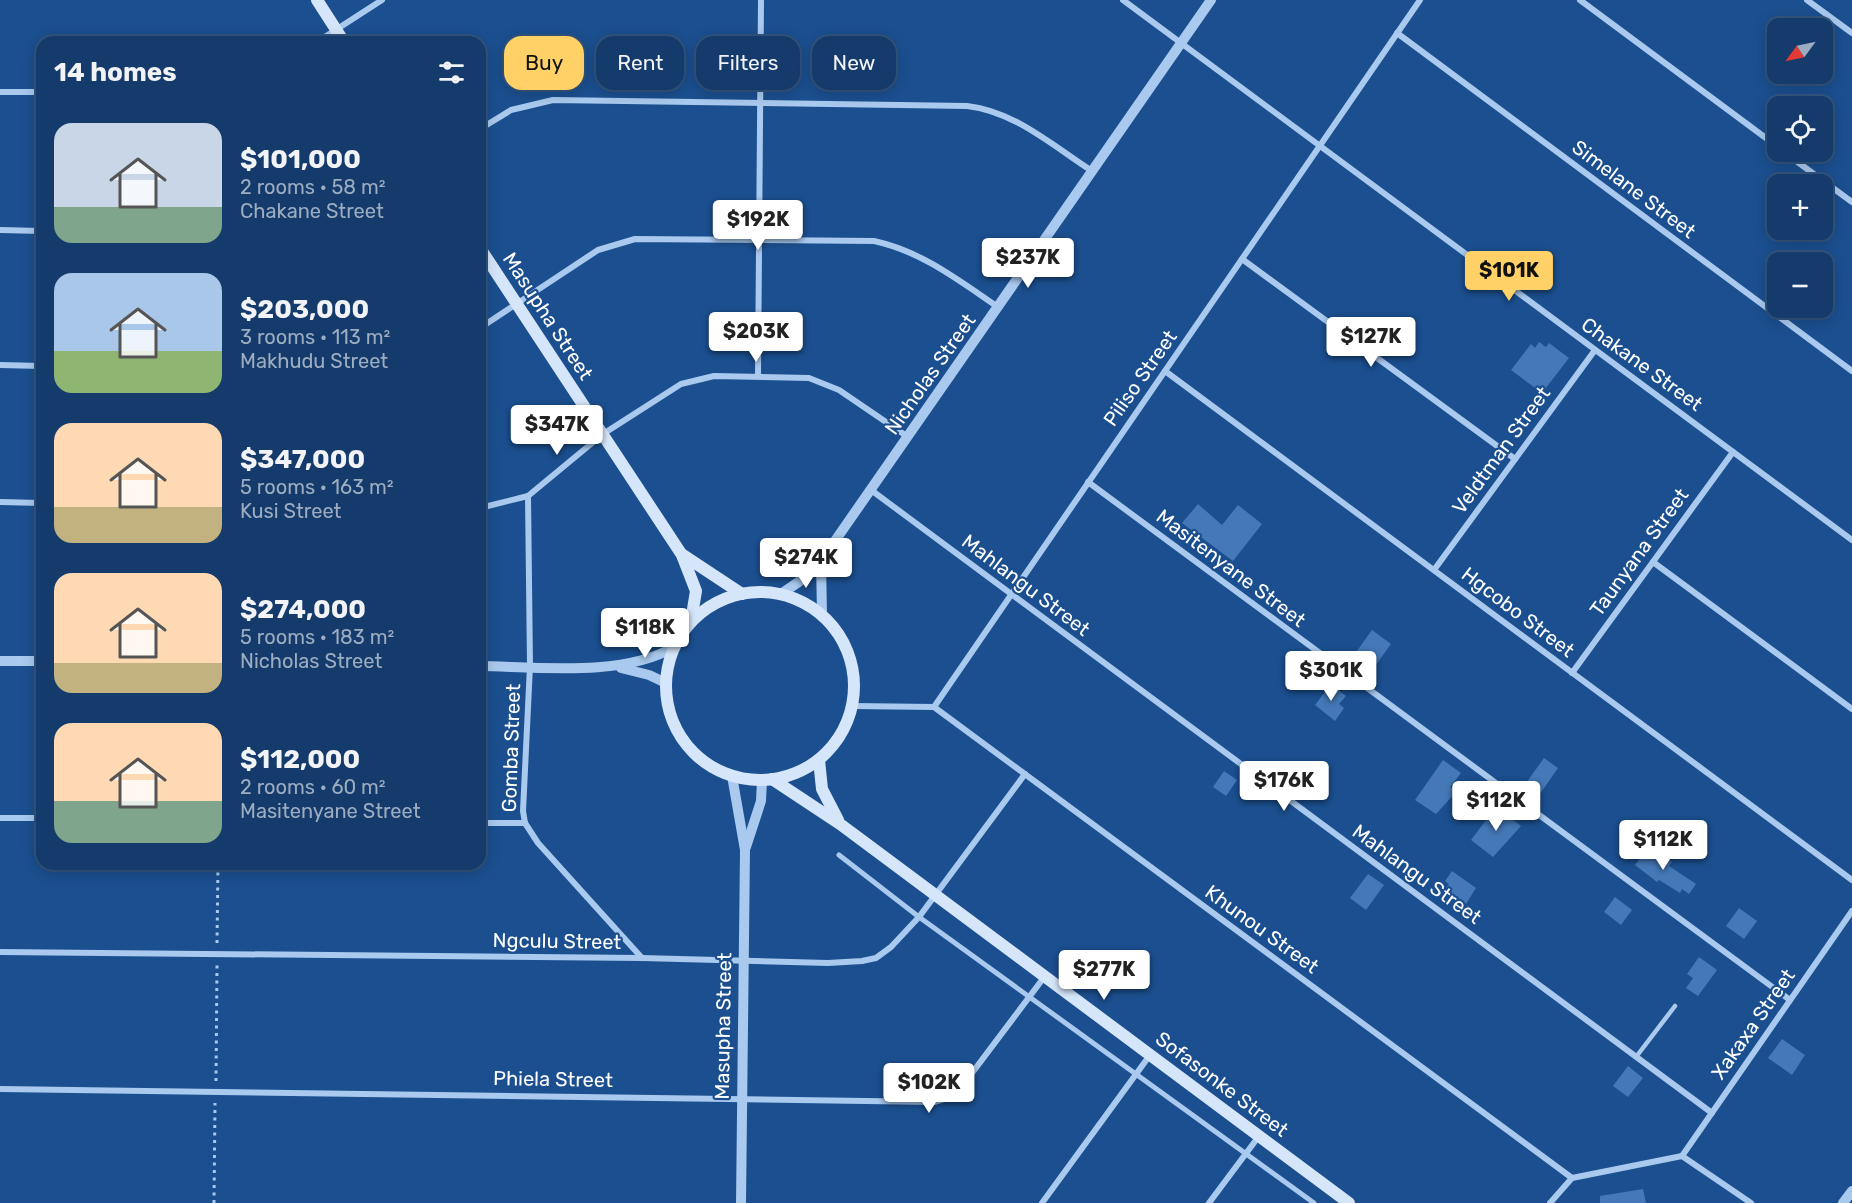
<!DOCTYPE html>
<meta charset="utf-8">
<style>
body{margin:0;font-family:Rubik,sans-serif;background:#214673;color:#f1f3f6;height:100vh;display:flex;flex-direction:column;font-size:22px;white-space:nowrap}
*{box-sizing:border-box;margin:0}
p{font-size:20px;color:#9dadc1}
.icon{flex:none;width:33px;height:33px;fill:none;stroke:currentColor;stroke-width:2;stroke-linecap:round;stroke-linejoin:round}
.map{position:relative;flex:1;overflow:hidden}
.details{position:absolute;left:36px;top:36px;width:450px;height:834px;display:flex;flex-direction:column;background:#143b6b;border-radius:18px;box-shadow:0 3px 15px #0003,0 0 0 2px #33557e}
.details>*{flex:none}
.banner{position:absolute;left:504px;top:36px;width:570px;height:54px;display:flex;gap:12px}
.needle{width:39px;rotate:237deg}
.controls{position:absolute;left:1767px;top:18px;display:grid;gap:12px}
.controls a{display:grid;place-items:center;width:66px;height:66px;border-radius:12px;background:#143b6b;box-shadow:0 3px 15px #0003,0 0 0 2px #33557e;font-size:30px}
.price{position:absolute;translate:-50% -51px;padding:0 14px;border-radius:6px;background:#fff;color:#222;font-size:20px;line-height:39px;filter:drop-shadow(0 2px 3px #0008)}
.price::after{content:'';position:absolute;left:50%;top:36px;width:18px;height:14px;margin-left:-9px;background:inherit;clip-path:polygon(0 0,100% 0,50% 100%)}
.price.active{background:#ffd166;color:#111}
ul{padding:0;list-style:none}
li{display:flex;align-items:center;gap:18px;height:150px;padding:0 18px}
li span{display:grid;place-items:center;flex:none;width:168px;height:120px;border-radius:18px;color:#555}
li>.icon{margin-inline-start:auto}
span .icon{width:72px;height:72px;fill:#fffc;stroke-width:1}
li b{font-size:26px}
h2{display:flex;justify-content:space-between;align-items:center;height:72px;padding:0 18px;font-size:26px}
.tag{padding:0 21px;border-radius:18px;background:#143b6b;box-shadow:0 3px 15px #0003,0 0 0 2px #33557e;font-size:21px;line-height:54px}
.tag.active{background:#ffd166;color:#111}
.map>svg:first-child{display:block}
</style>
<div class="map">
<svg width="1852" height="1203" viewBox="0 0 1852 1203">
<rect width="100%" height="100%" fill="#1b4f8f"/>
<g fill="#4478b7">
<polygon points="1539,342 1546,347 1549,343 1569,358 1542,393 1511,370 1531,344 1535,348"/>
<polygon points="1198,504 1222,525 1238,505 1262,524 1233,561 1182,523"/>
<polygon points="1372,630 1391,644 1373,669 1354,655"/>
<polygon points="1331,684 1346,696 1339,704 1344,708 1335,721 1315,705"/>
<polygon points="1544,758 1558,768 1540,794 1526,783"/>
<polygon points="1443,760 1461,773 1450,787 1457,791 1436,814 1415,800"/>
<polygon points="1224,771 1237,780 1226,796 1213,787"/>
<polygon points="1313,771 1326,781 1316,795 1303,786"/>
<polygon points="1496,807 1521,826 1493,857 1471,840"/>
<polygon points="1650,845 1672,862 1669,866 1696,884 1689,894 1682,889 1680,893 1659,880 1657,882 1635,865"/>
<polygon points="1452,871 1476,888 1466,904 1458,898 1456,901 1443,892 1449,884 1445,881"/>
<polygon points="1368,874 1384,885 1366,910 1350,898"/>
<polygon points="1615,897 1632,910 1621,925 1604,912"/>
<polygon points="1739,908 1757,921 1744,939 1726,926"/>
<polygon points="1699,957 1717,970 1698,996 1686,988 1693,978 1687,974"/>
<polygon points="1782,1039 1805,1055 1792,1075 1768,1058"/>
<polygon points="1628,1066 1643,1078 1628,1097 1613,1086"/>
<polygon points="1643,1189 1646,1203 1600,1203 1600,1196"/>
</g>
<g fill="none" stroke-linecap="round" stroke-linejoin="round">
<g stroke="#a9c9ee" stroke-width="3" stroke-dasharray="3 4.5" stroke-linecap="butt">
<polyline points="217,943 218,864"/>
<polyline points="216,1081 217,965"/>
<polyline points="214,1203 215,1103"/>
</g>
<polyline stroke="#a9c9ee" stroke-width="4.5" points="1636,1057 1675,1006"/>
<polyline stroke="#a9c9ee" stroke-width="5" points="839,855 919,917 1314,1203"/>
<g stroke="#a9c9ee" stroke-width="6">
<polyline points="1123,0 1852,540"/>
<polyline points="1580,0 1778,147"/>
<polyline points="1807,0 1852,33"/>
<polyline points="1397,33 1852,371"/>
<polyline points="317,42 382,0"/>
<polyline points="0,92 42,92"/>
<path d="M 480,129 L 511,110 L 553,100 L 967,106 C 1014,111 1053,146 1092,171"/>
<polyline points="1784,152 1852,202"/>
<polyline points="0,230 42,231"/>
<polyline points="1242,259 1515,459"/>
<path d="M 480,328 L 598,250 L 635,239 L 874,241 C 921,251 958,280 998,307"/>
<polyline points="0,365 42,366"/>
<polyline points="1165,371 1852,880"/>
<polyline points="758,375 761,0"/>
<polyline points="1088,482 1790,1000"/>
<polyline points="871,490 1712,1113"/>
<polyline points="528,496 530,666 523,811 525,823 538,843 642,958"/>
<polyline points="0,502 42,503"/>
<polyline points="480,508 528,496 603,434 681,384 714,376 809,378 839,390 908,437"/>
<polyline points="1653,562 1852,709"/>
<polyline points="1434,570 1595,350"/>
<polyline points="1572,673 1733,452"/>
<polyline points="852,706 934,707"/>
<polyline points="934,707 1420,0"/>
<polyline points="934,707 1572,1178"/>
<polyline points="0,818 42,818"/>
<polyline points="480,823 525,823"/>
<polyline points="0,952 642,958 828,963 862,961 876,958 891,947 919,917 1025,774"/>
<polyline points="0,1089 935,1102 951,1097 960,1089 1045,976"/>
<polyline points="1682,1156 1852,911"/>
<polyline points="1042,1203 1150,1055"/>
<polyline points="1209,1203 1259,1136"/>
<polyline points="1550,1203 1572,1178 1682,1156 1751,1203"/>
</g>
<g stroke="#a9c9ee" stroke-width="10">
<polyline points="821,561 822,615"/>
<polyline points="781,594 800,581 821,561 1211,0"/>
<polyline points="0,661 42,661"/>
<path d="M 480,666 C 538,667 624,677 674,647"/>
<polyline points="621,668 649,675 666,683"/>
<polyline points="732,776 745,850 741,1203"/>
<polyline points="746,847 761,801 762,780"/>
<polyline points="1843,1203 1852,1191"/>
</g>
<g stroke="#d6e6fa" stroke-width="12">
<polyline points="317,0 344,42"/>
<polyline points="480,248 682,555 696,591 691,621"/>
<polyline points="683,555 742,594"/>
<circle cx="760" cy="686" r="94"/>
<polyline points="819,760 822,789 838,820"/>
<polyline points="772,779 840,824 1349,1203"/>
</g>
</g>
<g text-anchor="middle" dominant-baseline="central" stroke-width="4.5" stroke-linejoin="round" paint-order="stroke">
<g font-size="20" fill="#fff" stroke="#1b4f8f">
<text transform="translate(1634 189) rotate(37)">Simelane Street</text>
<text transform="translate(548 316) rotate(57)">Masupha Street</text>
<text transform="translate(1642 364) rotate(36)">Chakane Street</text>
<text transform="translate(930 374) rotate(-55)">Nicholas Street</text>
<text transform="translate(1140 378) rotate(-55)">Piliso Street</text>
<text transform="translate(1501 450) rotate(-54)">Veldtman Street</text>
<text transform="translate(1639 552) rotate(-54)">Taunyana Street</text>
<text transform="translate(1231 568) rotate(37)">Masitenyane Street</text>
<text transform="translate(1026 585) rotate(37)">Mahlangu Street</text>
<text transform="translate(1518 612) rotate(37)">Hgcobo Street</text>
<text transform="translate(511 748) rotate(-88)">Gomba Street</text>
<text transform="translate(1417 874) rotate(36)">Mahlangu Street</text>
<text transform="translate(1262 929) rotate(36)">Khunou Street</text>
<text transform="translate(557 941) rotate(1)">Ngculu Street</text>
<text transform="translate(1753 1024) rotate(-55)">Xakaxa Street</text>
<text transform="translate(723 1026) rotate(-89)">Masupha Street</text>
<text transform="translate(553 1079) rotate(1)">Phiela Street</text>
<text transform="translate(1222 1084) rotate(37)">Sofasonke Street</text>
</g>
</g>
</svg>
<div class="controls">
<a><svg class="needle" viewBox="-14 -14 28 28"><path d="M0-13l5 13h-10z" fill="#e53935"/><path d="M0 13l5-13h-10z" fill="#9dadc1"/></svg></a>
<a><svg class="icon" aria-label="locate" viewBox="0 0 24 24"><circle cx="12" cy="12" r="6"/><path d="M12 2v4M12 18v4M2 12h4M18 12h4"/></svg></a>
<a>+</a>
<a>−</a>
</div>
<b class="price" style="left:758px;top:251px">$192K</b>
<b class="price" style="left:1028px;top:289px">$237K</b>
<b class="price active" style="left:1509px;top:302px">$101K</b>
<b class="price" style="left:756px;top:363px">$203K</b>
<b class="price" style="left:1371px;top:368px">$127K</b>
<b class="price" style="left:557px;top:456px">$347K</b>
<b class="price" style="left:806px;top:589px">$274K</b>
<b class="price" style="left:645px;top:659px">$118K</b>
<b class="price" style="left:1331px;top:702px">$301K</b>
<b class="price" style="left:1284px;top:812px">$176K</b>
<b class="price" style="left:1496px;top:832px">$112K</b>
<b class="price" style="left:1663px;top:871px">$112K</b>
<b class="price" style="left:1104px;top:1001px">$277K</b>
<b class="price" style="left:929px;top:1114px">$102K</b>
<div class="banner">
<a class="tag active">Buy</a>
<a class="tag">Rent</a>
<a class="tag">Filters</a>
<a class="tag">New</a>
</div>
<section class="details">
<h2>14 homes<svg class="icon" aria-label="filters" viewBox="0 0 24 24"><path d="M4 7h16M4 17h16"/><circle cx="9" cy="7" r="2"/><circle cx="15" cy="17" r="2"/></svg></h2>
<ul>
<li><span style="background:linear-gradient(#c9d6e8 70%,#7fa58c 0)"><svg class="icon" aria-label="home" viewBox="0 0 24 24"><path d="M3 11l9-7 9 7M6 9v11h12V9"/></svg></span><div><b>$101,000</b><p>2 rooms · 58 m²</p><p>Chakane Street</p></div></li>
<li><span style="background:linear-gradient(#a9c7e8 65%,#8fb573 0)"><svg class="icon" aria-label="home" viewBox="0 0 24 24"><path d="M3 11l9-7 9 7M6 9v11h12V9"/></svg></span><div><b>$203,000</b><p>3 rooms · 113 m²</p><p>Makhudu Street</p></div></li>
<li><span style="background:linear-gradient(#ffd9b3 70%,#c2b280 0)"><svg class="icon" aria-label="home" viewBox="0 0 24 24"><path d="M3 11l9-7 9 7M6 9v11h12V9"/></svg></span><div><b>$347,000</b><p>5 rooms · 163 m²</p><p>Kusi Street</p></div></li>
<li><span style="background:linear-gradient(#ffd9b3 75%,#c2b280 0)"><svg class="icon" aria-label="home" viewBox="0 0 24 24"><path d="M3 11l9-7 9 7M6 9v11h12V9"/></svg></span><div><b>$274,000</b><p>5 rooms · 183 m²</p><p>Nicholas Street</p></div></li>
<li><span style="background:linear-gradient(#ffd9b3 65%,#7fa58c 0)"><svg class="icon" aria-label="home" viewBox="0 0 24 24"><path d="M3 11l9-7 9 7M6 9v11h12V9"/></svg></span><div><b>$112,000</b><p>2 rooms · 60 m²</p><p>Masitenyane Street</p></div></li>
</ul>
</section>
</div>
